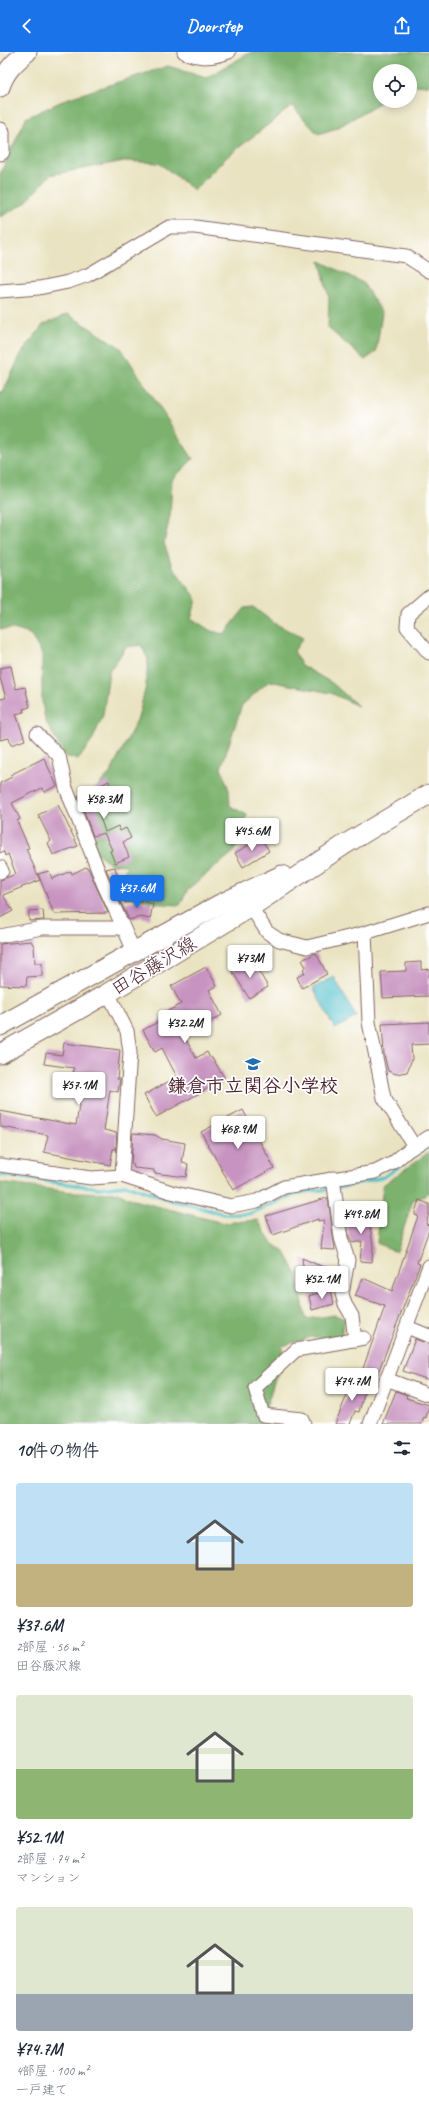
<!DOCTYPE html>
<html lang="ja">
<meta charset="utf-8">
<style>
body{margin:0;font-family:Caveat,"Klee One",sans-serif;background:#f6f6f7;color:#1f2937;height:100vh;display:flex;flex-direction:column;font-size:15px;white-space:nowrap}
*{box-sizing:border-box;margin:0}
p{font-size:13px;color:#747a83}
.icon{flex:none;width:22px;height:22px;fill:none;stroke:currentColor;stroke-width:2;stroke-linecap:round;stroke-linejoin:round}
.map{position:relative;height:1372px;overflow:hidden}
.sheet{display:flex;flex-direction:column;background:#fff;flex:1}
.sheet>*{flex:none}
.tools{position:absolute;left:373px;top:12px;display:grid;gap:8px}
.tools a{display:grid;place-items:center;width:44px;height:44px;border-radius:50%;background:#fff;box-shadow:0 2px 10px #0003;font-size:20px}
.price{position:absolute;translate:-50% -34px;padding:0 9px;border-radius:4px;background:#fff;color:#222;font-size:13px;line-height:26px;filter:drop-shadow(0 1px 2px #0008)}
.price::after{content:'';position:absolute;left:50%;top:24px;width:12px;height:9px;margin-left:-6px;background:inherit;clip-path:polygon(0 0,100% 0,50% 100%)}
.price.on{background:#1a73e8;color:#fff}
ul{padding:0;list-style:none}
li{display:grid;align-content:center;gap:8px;height:212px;padding:0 16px}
li span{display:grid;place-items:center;height:124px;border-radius:4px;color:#555}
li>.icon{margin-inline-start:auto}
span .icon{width:72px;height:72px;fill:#fffc;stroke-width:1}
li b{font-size:17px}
h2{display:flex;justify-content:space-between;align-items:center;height:48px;padding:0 16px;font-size:17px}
header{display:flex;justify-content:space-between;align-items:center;height:52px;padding:0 16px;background:#1a73e8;color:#fff;font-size:18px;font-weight:800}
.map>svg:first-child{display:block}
</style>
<header><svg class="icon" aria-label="back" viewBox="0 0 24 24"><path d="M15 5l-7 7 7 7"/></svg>Doorstep<svg class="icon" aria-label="share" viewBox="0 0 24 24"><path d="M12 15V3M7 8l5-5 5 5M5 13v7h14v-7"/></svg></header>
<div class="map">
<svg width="429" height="1372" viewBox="0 0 429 1372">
<rect width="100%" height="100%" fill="#fff"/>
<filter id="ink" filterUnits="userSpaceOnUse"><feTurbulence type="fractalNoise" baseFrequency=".025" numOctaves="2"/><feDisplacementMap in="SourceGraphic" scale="8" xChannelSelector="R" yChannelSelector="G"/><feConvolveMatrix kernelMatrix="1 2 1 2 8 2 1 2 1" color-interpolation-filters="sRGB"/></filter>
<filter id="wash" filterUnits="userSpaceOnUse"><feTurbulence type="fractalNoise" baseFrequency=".012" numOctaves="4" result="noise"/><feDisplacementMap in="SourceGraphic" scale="16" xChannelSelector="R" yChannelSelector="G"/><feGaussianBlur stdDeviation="0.9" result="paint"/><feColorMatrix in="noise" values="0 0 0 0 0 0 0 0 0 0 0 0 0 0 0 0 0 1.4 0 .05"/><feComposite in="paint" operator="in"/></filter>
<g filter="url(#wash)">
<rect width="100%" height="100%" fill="#eae3c1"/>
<g fill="#7bb26e" stroke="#62684c">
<polygon points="251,0 429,0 429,34 410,33 410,19 380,19 380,49 382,49 337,76 318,82 292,54 228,104 194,138 159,111 124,109 50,123 25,151 0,165 0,122 26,66 69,46 168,14 206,26"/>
<polygon points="320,209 363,231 382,261 376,300 365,308 328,276 329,246"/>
<polygon points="68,262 121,296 193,407 172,428 170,464 164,491 172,514 197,547 191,566 211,579 224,582 245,556 253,555 274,571 303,586 294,599 301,613 332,631 358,654 331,641 269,629 242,653 221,716 229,738 230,754 247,763 235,799 188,837 180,853 161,852 116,841 127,813 111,812 97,801 79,754 111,720 138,666 146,634 148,607 141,593 126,595 109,620 103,663 92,689 78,708 65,704 45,668 42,649 42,602 30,582 13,577 0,577 0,340 3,340 21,302 43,273"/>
<polygon points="429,1100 429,1140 425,1144 413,1148 396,1200 377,1191 383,1133"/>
<polygon points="0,1131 71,1140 120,1141 133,1148 223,1171 258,1168 270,1189 285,1200 297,1223 306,1267 335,1263 345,1267 340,1286 312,1285 282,1294 283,1313 275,1327 265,1359 267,1372 0,1372"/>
</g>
<polygon fill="#54c1cb" stroke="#4f707b" points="334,925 356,965 335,977 313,936"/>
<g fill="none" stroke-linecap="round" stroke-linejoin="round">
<g stroke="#54c1cb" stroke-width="3.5">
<polyline points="0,1123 99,1136 126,1133 171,1148 224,1162 249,1162 301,1140 332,1137"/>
<polyline points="338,1136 384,1125 429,1093"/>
</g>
</g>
<g id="blocks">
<g fill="#c793c0">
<polygon points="11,614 16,637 25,635 30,655 23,657 24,660 16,662 25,688 11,693 9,686 0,688 0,647 6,646 0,626 0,616"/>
<polygon points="44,706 57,734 44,740 42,736 12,751 20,767 17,769 29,796 26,797 27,799 40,828 3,843 13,859 0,866 0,828 16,822 8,802 5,804 4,800 0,801 0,731 12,725 10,723"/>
<polygon points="109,729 113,754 97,756 105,780 118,774 120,779 126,776 131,786 123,790 129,805 115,811 110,799 112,798 104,781 93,784 78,744"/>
<polygon points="58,753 78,794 53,803 48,791 51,789 38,763"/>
<polygon points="261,786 269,799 243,815 235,801"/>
<polygon points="86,815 88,816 108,861 54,862 38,822 49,819 52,827 71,819 72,822"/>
<polygon points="115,815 118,826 111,828 106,817"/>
<polygon points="124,848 125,851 138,848 153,852 150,867 140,865 129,868 120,849"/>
<polygon points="43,858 44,868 29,869 29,859"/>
<polygon points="31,889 34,894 35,911 42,911 42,924 27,925 26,934 0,933 0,892"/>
<polygon points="316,901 327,922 302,936 297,925 305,921 303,917 306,915 302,908"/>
<polygon points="252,908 268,935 249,946 232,919"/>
<polygon points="421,910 421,918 429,917 429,944 383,946 381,920 406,919 406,911"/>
<polygon points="206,915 217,934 209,938 222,963 184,984 196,1006 207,1000 210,1006 212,1005 225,1027 156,1065 144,1043 177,1025 162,996 155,1000 143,978 169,964 166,960 181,952 171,934"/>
<polygon points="429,970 429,992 411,993 412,1007 407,1020 396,1022 388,1019 384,1002 382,972"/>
<polygon points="64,991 120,998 117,1027 120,1027 118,1040 110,1038 104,1078 117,1081 116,1097 113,1097 110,1113 44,1100 48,1083 1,1075 0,1059 76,1073 81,1041 70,1039 74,1016 44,1012 46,1001 62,1003"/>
<polygon points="243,1058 274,1116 233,1138 201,1080"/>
<polygon points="133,1081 155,1083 162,1087 185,1091 182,1111 188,1112 186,1125 154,1121 154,1118 134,1116 133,1112 131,1112"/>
<polygon points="326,1146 328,1146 335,1198 321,1197 324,1168 318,1169 318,1167 273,1183 266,1164"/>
<polygon points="419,1148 429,1152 429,1162 426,1172 429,1173 429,1178 417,1211 420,1212 374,1331 360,1325 385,1254 355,1244 363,1226 392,1239 418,1164 415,1163 415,1160"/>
<polygon points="364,1161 368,1161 373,1194 372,1210 360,1209 362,1189 352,1191 349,1184 346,1164 354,1163 354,1166 364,1164"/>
<polygon points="302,1206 332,1219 304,1222"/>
<polygon points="331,1237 334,1252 312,1258 309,1244"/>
<polygon points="415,1287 429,1292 429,1328 403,1319"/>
<polygon points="354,1326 367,1331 359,1360 355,1359 350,1372 335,1372"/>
<polygon points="396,1339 407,1343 406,1346 429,1353 426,1366 424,1365 422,1372 383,1372"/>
</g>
</g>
</g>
<g filter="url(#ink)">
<use href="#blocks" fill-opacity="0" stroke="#826460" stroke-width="1"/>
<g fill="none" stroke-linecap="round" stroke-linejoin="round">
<defs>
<g id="street">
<path d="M 184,0 C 200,7 213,6 229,0"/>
<polyline points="0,239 39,236 68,230 88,223 169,175 195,175 406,204 429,219"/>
<polyline points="429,544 408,562 407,575 429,601"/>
<polyline points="37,682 59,704 66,736 103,831 134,899"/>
<polyline points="0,815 2,819 0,820"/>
<polyline points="244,851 251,855 267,880 279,888 307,895 365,881 429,861"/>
<polyline points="365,881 369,970 384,1046 414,1094"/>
<polyline points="0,884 42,876 122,876"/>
<polyline points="108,941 127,979 130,1000 122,1124"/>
<polyline points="0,1113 91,1126 122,1124 171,1140 231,1154 257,1149 284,1135 375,1120 393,1111 407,1099 429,1085"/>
<polyline points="333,1126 341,1186 348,1208 342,1242 345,1252 352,1264 355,1288"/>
<polyline points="407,1275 429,1284"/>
<polyline points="386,1327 429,1343"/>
<polyline points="304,1372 302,1367 263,1363 255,1336 296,1298 364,1286"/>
<polyline points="370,1372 429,1214"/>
</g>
<g id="secondary">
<path d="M 0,35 C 5,19 15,10 27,0"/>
<polyline points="0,80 0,99"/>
<polyline points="0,974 220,852 282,823"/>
<polyline points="0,1002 108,941 251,855 344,793 429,742"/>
</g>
</defs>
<use href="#street" stroke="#826460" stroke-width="15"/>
<use href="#secondary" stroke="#826460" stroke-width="21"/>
<use href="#street" stroke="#fff" stroke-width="13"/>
<use href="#secondary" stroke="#fff" stroke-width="19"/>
</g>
</g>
<defs>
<symbol id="school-bare" viewBox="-9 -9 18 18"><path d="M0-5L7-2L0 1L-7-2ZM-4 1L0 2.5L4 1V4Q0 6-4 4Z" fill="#1f6fb2" stroke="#fff" stroke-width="2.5" paint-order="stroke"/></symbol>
</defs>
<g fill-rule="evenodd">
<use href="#school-bare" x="242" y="1001" width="22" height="22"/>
</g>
<g text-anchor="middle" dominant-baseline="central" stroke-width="3.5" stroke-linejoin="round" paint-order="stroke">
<g font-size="19" fill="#4a1f2b" stroke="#fff">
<text transform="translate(154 914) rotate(-31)">田谷藤沢線</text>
</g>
<g font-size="19" font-weight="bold" fill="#4a1f2b" stroke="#fff">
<text x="253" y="1034">鎌倉市立関谷小学校</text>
</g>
</g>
</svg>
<div class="tools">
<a><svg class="icon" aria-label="locate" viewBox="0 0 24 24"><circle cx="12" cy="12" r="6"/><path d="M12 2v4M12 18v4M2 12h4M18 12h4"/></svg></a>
</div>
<b class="price" style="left:104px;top:768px">¥58.3M</b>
<b class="price" style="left:252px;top:800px">¥45.6M</b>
<b class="price on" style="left:137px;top:857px">¥37.6M</b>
<b class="price" style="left:250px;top:927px">¥73M</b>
<b class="price" style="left:185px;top:992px">¥32.2M</b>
<b class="price" style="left:79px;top:1054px">¥57.1M</b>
<b class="price" style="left:238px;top:1098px">¥68.9M</b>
<b class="price" style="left:361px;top:1183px">¥49.8M</b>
<b class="price" style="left:322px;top:1248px">¥52.1M</b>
<b class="price" style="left:352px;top:1350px">¥74.7M</b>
</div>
<section class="sheet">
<h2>10件の物件<svg class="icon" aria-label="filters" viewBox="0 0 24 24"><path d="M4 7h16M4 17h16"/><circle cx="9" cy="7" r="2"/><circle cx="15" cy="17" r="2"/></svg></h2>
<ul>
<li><span style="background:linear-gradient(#bfe0f5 65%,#c2b280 0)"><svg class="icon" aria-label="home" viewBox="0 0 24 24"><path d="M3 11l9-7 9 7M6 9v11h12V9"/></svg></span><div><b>¥37.6M</b><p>2部屋 · 56 m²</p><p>田谷藤沢線</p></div></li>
<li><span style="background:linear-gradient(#dfe7d0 60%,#8fb573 0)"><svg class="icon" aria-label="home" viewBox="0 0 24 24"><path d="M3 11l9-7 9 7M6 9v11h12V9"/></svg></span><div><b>¥52.1M</b><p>2部屋 · 74 m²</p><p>マンション</p></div></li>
<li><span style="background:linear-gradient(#dfe7d0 70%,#9aa5b1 0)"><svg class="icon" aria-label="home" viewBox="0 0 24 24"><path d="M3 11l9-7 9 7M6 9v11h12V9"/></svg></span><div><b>¥74.7M</b><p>4部屋 · 100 m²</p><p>一戸建て</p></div></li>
</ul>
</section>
